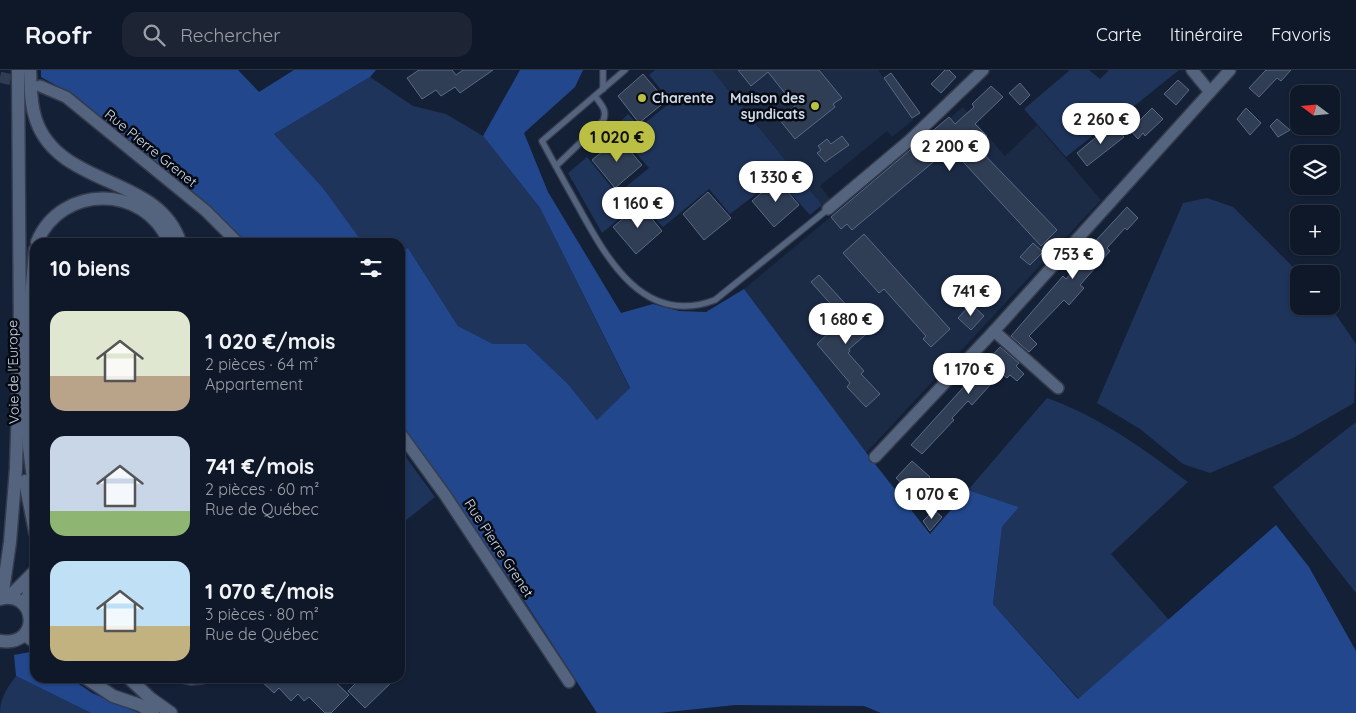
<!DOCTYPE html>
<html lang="fr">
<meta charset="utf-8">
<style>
body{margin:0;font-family:Quicksand,sans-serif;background:#1d2534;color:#f1f3f6;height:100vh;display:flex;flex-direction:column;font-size:19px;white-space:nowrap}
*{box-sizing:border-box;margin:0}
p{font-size:16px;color:#9ba0a8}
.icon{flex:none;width:28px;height:28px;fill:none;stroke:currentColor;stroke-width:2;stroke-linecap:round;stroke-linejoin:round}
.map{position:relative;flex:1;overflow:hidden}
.side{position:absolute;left:30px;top:168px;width:375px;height:445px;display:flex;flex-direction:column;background:#0f1828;border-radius:15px;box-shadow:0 1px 4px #0004,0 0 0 1px #2f3745}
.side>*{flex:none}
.needle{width:32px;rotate:286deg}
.fabs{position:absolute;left:1290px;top:15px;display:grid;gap:10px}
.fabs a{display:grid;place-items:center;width:50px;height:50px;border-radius:10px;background:#0f1828;box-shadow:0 1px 4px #0004,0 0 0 1px #2f3745;font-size:25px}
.price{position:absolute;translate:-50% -42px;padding:0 11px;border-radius:18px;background:#fff;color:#222;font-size:16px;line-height:32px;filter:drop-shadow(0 1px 2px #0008)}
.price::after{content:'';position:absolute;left:50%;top:30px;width:15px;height:11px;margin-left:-8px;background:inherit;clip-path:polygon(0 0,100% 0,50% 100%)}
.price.on{background:#bbc045;color:#111}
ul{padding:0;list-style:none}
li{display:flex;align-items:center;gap:15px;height:125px;padding:0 20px}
li span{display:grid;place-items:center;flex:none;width:140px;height:100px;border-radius:15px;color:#555}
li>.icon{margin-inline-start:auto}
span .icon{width:60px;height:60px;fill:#fffc;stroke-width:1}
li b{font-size:21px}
h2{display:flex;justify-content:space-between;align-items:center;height:60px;padding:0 20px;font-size:21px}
header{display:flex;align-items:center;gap:30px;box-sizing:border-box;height:70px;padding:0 25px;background:#0f1828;border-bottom:1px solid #2f3745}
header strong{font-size:24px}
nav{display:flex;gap:28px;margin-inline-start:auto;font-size:18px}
.search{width:350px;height:45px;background:#1d2534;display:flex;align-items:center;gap:12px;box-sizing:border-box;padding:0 18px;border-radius:15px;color:#9ba0a8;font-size:19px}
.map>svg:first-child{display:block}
</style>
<header>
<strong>Roofr</strong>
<div class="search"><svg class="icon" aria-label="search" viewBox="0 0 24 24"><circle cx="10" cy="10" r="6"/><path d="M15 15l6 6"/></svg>Rechercher</div>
<nav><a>Carte</a><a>Itinéraire</a><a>Favoris</a></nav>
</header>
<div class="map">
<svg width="1356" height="643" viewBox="0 0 1356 643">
<rect width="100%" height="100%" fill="#142036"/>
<g fill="#1b2a45">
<polygon points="712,0 878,0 913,50 892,67 887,61 820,116 830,129 822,135"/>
<polygon points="963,37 1005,86 1037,55 1101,130 866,383 744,219"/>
</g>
<g fill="#1f345b">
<polygon points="655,0 712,0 822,135 810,145 777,108 730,144 709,119 663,157 639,132 602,163 568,103 587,87 617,124 649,98 614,58 628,44 640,57 671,32 649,5"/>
<polygon points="1070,0 1089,0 1100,9 1109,0 1179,0 1113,53 1111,51 1066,87 1024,39"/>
<polygon points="370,7 413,36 446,44 483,66 540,138 630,319 598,351 568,314 526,274 493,274 458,256 408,178 400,180 400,172 360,171 323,118 274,64"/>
<polygon points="1207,128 1233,137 1300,204 1299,236 1330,236 1356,274 1354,333 1293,368 1210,403 1183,394 1140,359 1097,333 1183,133"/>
<path d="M 1047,328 C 1102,348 1142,378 1188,412 L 1111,484 L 1169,550 L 1079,629 L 993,534 L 1002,457 L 1019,437 L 968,420 Z"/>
<polygon points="1356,352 1356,523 1273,417"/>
<polygon points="400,379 435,427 400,455"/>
<path d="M 16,606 L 81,638 L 91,643 L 0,643 C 0,628 7,618 16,606 Z"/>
</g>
<g fill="#22478c">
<polygon points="41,0 238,0 259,22 294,0 376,0 370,7 274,64 323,118 362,172 245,172 77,27 41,7"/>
<polygon points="520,0 583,0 575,17 524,63 548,122 621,243 653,234 679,241 706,242 744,219 868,385 930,464 968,420 1019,437 1002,457 993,534 1078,629 1276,455 1309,497 1356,581 1356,643 881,643 864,636 735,635 659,643 597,643 516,518 400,354 400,180 408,178 458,256 493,274 526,274 568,314 597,350 630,318 540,138 483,66"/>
<polygon points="30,582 35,584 35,608 70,608 92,623 139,643 91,643 16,606 14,585"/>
</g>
<g fill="#2f3d55" stroke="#5b6a84">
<polygon points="419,0 452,0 456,5 463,0 493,0 460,23 455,17 441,26 436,20 422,29 407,8"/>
<polygon points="738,0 819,0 842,28 833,34 835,37 795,69 779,49 795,36 768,2 751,16"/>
<polygon points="945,0 949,0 956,7 941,23 931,14"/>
<polygon points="1266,0 1291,0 1281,11 1277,8 1259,27 1249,18"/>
<polygon points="891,3 920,43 912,48 884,8"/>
<polygon points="643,4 666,31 639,53 618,26"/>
<polygon points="1178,10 1189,20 1176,35 1164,24"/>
<polygon points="1020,13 1030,25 1020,35 1009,23"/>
<polygon points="991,16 1003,27 975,54 987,66 976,76 1057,160 1041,176 953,81 941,92 938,88 852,160 847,154 841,159 831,147 949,47 955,54 974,37 972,34"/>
<polygon points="1152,38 1163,49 1145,66 1143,63 1138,69 1130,60"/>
<polygon points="1246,38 1261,53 1250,65 1237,49"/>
<polygon points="1277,49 1290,60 1278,67 1270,56"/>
<polygon points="1113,53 1124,67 1087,96 1077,83"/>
<polygon points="842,66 849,75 825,92 817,83 821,80 818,76 827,69 831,74"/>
<polygon points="619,68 642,95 615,118 592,90"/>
<polygon points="777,109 799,135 774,157 752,131"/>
<polygon points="708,122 731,148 704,170 683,144"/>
<polygon points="640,134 662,161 636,184 613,157"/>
<polygon points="1127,137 1138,148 1127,160 1125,158 1107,178 1110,181 1080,215 1084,218 1069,235 1064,230 1029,266 1037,274 1029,282 1011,266 1063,206 1066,209 1080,194 1078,192 1090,180 1088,179"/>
<polygon points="864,164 950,259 931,277 923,269 926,266 884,219 879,223 843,183"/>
<polygon points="1033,173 1043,182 1030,195 1020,187"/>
<polygon points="819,205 870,261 849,279 850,281 848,283 864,301 861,304 880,324 866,337 847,317 850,313 817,274 844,249 811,212"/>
<polygon points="971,234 984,246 971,260 958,248"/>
<polygon points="1000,277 1019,293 1016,296 1024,304 1017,311 1010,305 1007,308 1001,303 972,335 968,331 952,348 954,350 922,384 911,375"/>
<polygon points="912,391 930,407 914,425 896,408"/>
<polygon points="934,440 942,447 930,461 923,451"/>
<polygon points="258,608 331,608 349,625 331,643 325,643 309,627 304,631 298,624 291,631 279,618 274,623"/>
<polygon points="361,608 396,608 365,638 348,621"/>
</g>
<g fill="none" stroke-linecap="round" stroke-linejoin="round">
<polyline stroke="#303c51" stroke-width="11" stroke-dasharray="11 5.5" stroke-linecap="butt" points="0,7 25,13"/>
<defs>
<g id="service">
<path d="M 625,0 L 542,71 C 554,93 566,115 579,138 C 607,189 644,257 715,230 L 828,139"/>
<polyline points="603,19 603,0"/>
<path d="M 556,96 L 603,51 C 608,40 601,35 595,26"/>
</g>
<g id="minor">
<polyline points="1192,0 1210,22"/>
<polyline points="40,16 66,27 206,141 237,172"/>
<polyline points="828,139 910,70 983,0"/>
<polyline points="994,261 1058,318"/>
<polyline points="400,363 445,425 569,612"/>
<polyline points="875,387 994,261 1230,0"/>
<polyline points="186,608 191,609 202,608"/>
</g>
<g id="secondary">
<path d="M 30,0 C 31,17 30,33 36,50 C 59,118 159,105 180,172"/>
<path d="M 37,172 C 61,114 145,114 169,172"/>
<polyline points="28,262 29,377 35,424"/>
<polyline points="28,262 35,180"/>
<polyline points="25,411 35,462"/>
<polyline points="9,527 35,501"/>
<polyline points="2,528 10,472 16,398 20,267 18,0"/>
<path d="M 0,529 C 36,519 43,577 0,571"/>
<polyline points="25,535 30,519 35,514"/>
<polyline points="25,565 35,572"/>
<polyline points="86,608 113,626 140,635 153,643"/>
<polyline points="129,608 150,628 171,643"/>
</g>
</defs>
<use href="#service" stroke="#343b4d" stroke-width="8"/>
<use href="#minor" stroke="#343b4d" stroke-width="14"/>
<use href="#secondary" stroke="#343b4d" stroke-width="15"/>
<use href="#service" stroke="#55647e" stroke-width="5.5"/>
<use href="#minor" stroke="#55647e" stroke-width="11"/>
<use href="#secondary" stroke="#55647e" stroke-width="12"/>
</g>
<g fill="#bbc045" stroke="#050a13" stroke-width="2">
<circle cx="642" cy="28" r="5"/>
<circle cx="815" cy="36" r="5"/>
</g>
<g text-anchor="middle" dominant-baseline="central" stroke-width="5" stroke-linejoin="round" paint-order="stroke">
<g font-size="14" font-weight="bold" fill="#d1dae9" stroke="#050a13" text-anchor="start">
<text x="652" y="28">Charente</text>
<text x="805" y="28" text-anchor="end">Maison des<tspan x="805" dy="16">syndicats</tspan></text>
</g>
<g font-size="14" fill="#d1dae9" stroke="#050a13">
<text transform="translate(151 78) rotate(39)">Rue Pierre Grenet</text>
<text transform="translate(13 302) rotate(-91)">Voie de l'Europe</text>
<text transform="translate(499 478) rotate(57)">Rue Pierre Grenet</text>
</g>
</g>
</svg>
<div class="fabs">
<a><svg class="needle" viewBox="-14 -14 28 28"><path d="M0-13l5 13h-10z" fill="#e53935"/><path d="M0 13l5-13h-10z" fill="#9ba0a8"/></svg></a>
<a><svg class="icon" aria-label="layers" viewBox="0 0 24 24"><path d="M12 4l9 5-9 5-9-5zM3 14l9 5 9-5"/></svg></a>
<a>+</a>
<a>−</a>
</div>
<b class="price" style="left:1101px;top:75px">2 260 €</b>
<b class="price on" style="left:617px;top:93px">1 020 €</b>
<b class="price" style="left:950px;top:102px">2 200 €</b>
<b class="price" style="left:776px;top:133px">1 330 €</b>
<b class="price" style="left:638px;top:159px">1 160 €</b>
<b class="price" style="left:1073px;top:210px">753 €</b>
<b class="price" style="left:971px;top:247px">741 €</b>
<b class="price" style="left:846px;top:275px">1 680 €</b>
<b class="price" style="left:969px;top:325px">1 170 €</b>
<b class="price" style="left:932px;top:450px">1 070 €</b>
<section class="side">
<h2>10 biens<svg class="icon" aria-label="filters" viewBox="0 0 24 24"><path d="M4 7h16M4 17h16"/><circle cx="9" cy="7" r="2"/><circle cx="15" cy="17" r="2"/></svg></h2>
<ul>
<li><span style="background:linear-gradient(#dfe7d0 65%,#b9a48a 0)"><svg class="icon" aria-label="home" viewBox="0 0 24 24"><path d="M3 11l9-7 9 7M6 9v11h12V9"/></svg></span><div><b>1 020 €/mois</b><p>2 pièces · 64 m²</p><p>Appartement</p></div></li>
<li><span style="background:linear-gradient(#c9d6e8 75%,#8fb573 0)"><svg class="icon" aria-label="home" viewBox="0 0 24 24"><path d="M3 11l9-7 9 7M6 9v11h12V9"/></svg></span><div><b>741 €/mois</b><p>2 pièces · 60 m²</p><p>Rue de Québec</p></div></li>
<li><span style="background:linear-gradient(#bfe0f5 65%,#c2b280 0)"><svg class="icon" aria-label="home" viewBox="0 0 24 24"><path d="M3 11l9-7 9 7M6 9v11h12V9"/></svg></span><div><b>1 070 €/mois</b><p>3 pièces · 80 m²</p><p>Rue de Québec</p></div></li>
</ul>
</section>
</div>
